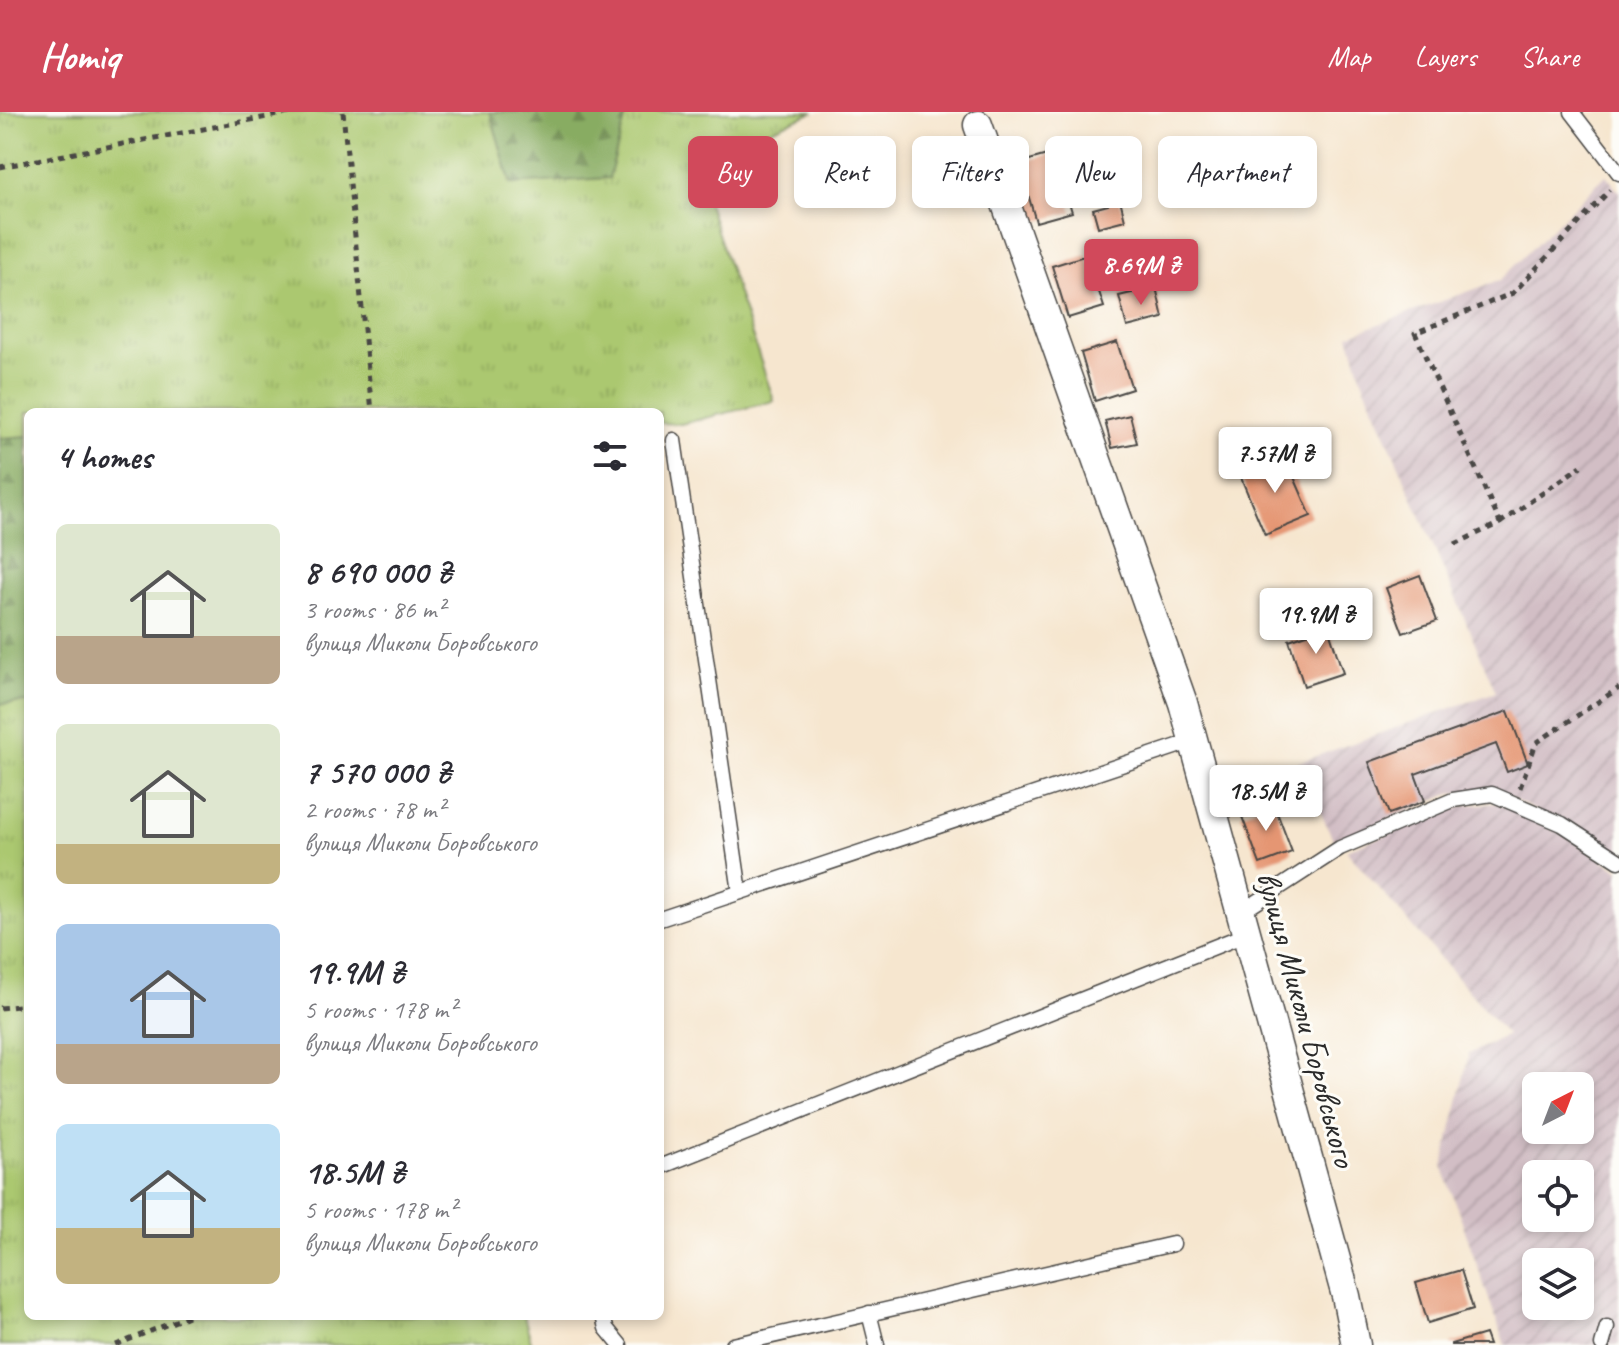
<!DOCTYPE html>
<meta charset="utf-8">
<style>
body{margin:0;font-family:Caveat,sans-serif;background:#f2f2f3;color:#2b2b33;height:100vh;display:flex;flex-direction:column;font-size:30px;white-space:nowrap}
*{box-sizing:border-box;margin:0}
p{font-size:26px;color:#7c7c81}
.icon{flex:none;width:44px;height:44px;fill:none;stroke:currentColor;stroke-width:2;stroke-linecap:round;stroke-linejoin:round}
.map{position:relative;flex:1;overflow:hidden}
.sheet{position:absolute;left:24px;top:296px;width:640px;height:912px;display:flex;flex-direction:column;background:#fff;border-radius:12px;box-shadow:0 4px 12px #0003}
.sheet>*{flex:none}
.hud{position:absolute;left:688px;top:24px;width:760px;height:72px;display:flex;gap:16px}
.needle{width:52px;rotate:42deg}
.fabs{position:absolute;left:1522px;top:960px;display:grid;gap:16px}
.fabs a{display:grid;place-items:center;width:72px;height:72px;border-radius:12px;background:#fff;box-shadow:0 4px 12px #0003;font-size:40px}
.price{position:absolute;translate:-50% -68px;padding:0 18px;border-radius:8px;background:#fff;color:#222;font-size:26px;line-height:52px;filter:drop-shadow(0 2px 4px #0008)}
.price::after{content:'';position:absolute;left:50%;top:48px;width:24px;height:18px;margin-left:-12px;background:inherit;clip-path:polygon(0 0,100% 0,50% 100%)}
.price.on{background:#d1495b;color:#fff}
ul{padding:0;list-style:none}
li{display:flex;align-items:center;gap:24px;height:200px;padding:0 32px}
li span{display:grid;place-items:center;flex:none;width:224px;height:160px;border-radius:12px;color:#555}
li>.icon{margin-inline-start:auto}
span .icon{width:96px;height:96px;fill:#fffc;stroke-width:1}
li b{font-size:34px}
h2{display:flex;justify-content:space-between;align-items:center;height:96px;padding:0 32px;font-size:34px}
.tag{padding:0 28px;border-radius:12px;background:#fff;box-shadow:0 4px 12px #0003;font-size:28px;line-height:72px}
.tag.on{background:#d1495b;color:#fff}
header{display:flex;align-items:center;gap:48px;box-sizing:border-box;height:112px;padding:0 40px;background:#d1495b;color:#fff}
header strong{font-size:38px}
nav{display:flex;gap:44px;margin-inline-start:auto;font-size:28px}
.map>svg:first-child{display:block}
</style>
<header>
<strong>Homiq</strong>
<nav><a>Map</a><a>Layers</a><a>Share</a></nav>
</header>
<div class="map">
<svg width="1619" height="1233" viewBox="0 0 1619 1233">
<defs>
<pattern id="industrial-furrows" width="10" height="10" patternUnits="userSpaceOnUse" patternTransform="scale(2)"><rect width="10" height="10" fill="#d2bec5"/><path d="M-1 1l2-2M0 10L10 0M9 11l2-2" fill="none" stroke="#b4a3a9"/></pattern>
<pattern id="grass-tufts" width="24" height="20" patternUnits="userSpaceOnUse" patternTransform="scale(2)"><rect width="24" height="20" fill="#abc86f"/><path d="M3 7l-1-3M5 7V3M7 7l1-3M15 17l-1-3M17 17v-4M19 17l1-3" fill="none" stroke="#93ac60"/></pattern>
<pattern id="forest-firs" width="22" height="20" patternUnits="userSpaceOnUse" patternTransform="scale(2)"><rect width="22" height="20" fill="#88ac62"/><path d="M5 1l3.5 6h-7zM16 11l3.5 6h-7z" fill="#6f8c51"/></pattern>
</defs>
<rect width="100%" height="100%" fill="#fdfcf7"/>
<filter id="ink" filterUnits="userSpaceOnUse"><feTurbulence type="fractalNoise" baseFrequency=".0125" numOctaves="2"/><feDisplacementMap in="SourceGraphic" scale="16" xChannelSelector="R" yChannelSelector="G"/><feConvolveMatrix kernelMatrix="1 2 1 2 8 2 1 2 1" color-interpolation-filters="sRGB"/></filter>
<filter id="wash" filterUnits="userSpaceOnUse"><feTurbulence type="fractalNoise" baseFrequency=".006" numOctaves="4" result="noise"/><feDisplacementMap in="SourceGraphic" scale="32" xChannelSelector="R" yChannelSelector="G"/><feGaussianBlur stdDeviation="1.8" result="paint"/><feColorMatrix in="noise" values="0 0 0 0 0 0 0 0 0 0 0 0 0 0 0 0 0 1.4 0 .05"/><feComposite in="paint" operator="in"/></filter>
<g filter="url(#wash)">
<rect width="100%" height="100%" fill="#f6e6cf"/>
<g fill="url(#industrial-furrows)" fill-rule="evenodd">
<polygon points="1606,63 1619,80 1619,741 1493,677 1447,682 1335,731 1297,651 1496,580 1363,270 1349,223 1500,168"/>
<path d="M 1499,691 L 1565,723 L 1619,758 L 1619,1233 L 1505,1233 L 1443,1055 L 1469,942 L 1507,923 L 1346,738 L 1466,693 ZM 1536,974 L 1580,974 L 1580,1018 L 1536,1018 ZM 1536,1062 L 1580,1062 L 1580,1106 L 1536,1106 ZM 1536,1150 L 1580,1150 L 1580,1194 L 1536,1194 Z"/>
</g>
<polygon fill="url(#grass-tufts)" stroke="#6b7a4d" stroke-width="2" points="0,0 814,0 694,50 774,289 681,312 660,311 660,300 28,300 28,1204 524,1204 532,1233 0,1233"/>
<g fill="url(#forest-firs)" stroke="#5a6c46" stroke-width="2">
<polygon points="490,0 627,0 609,66 511,72"/>
<polygon points="28,324 28,590 0,592 0,326"/>
</g>
<g id="blocks">
<g fill="#e59673">
<polygon points="1054,41 1072,100 1036,110 1019,51"/>
<polygon points="1118,79 1125,108 1098,115 1093,97 1108,93 1105,82"/>
<polygon points="1087,143 1104,195 1068,206 1052,154"/>
<polygon points="1156,175 1163,206 1127,215 1119,184"/>
<polygon points="1117,230 1132,277 1095,289 1081,241"/>
<polygon points="1130,303 1137,331 1112,336 1105,309"/>
<polygon points="1284,342 1311,404 1265,423 1239,361"/>
<polygon points="1420,463 1437,509 1403,521 1386,476"/>
<polygon points="1328,515 1343,561 1304,574 1289,528"/>
<polygon points="1508,599 1528,652 1507,660 1496,632 1415,662 1425,689 1389,702 1369,650"/>
<polygon points="1273,690 1292,740 1260,752 1241,702"/>
<polygon points="1461,1158 1473,1197 1428,1211 1416,1171"/>
<polygon points="1485,1222 1489,1233 1451,1233 1451,1232"/>
</g>
</g>
</g>
<g filter="url(#ink)">
<use href="#blocks" fill-opacity="0" stroke="#494744" stroke-width="2"/>
<g fill="none" stroke-linecap="round" stroke-linejoin="round">
<defs>
<g id="lane">
<polyline points="1572,0 1619,61"/>
<polyline points="674,328 740,780"/>
<polyline points="1240,801 1340,736 1453,688 1492,682 1562,712 1619,749"/>
<polyline points="660,807 1193,629"/>
<polyline points="660,1055 1247,822"/>
<polyline points="869,1201 877,1233"/>
<polyline points="603,1204 606,1216 620,1233"/>
<polyline points="733,1233 1173,1132"/>
<polyline points="1602,1233 1607,1215"/>
</g>
<polyline id="street" points="978,13 1183,591 1346,1184 1356,1233"/>
</defs>
<use href="#lane" stroke="#494744" stroke-width="17"/>
<use href="#street" stroke="#494744" stroke-width="31"/>
<g stroke="#494744" stroke-width="5" stroke-dasharray="6 6" stroke-linecap="butt">
<polyline points="343,0 372,300"/>
<polyline points="0,55 294,0"/>
<polyline points="1500,411 1581,354"/>
<polyline points="1455,432 1500,411 1415,221 1513,181 1610,78"/>
<polyline points="1520,676 1536,631 1619,576"/>
<polyline points="0,896 28,893"/>
<polyline points="116,1233 188,1204"/>
</g>
<use href="#lane" stroke="#fff" stroke-width="14"/>
<use href="#street" stroke="#fff" stroke-width="28"/>
</g>
</g>
<g text-anchor="middle" dominant-baseline="central" stroke-width="6" stroke-linejoin="round" paint-order="stroke">
<g font-size="34" fill="#2b2b2b" stroke="#fdfcf7">
<text transform="translate(1307 907) rotate(75)">вулиця Миколи Боровського</text>
</g>
</g>
</svg>
<div class="fabs">
<a><svg class="needle" viewBox="-14 -14 28 28"><path d="M0-13l5 13h-10z" fill="#e53935"/><path d="M0 13l5-13h-10z" fill="#7c7c81"/></svg></a>
<a><svg class="icon" aria-label="locate" viewBox="0 0 24 24"><circle cx="12" cy="12" r="6"/><path d="M12 2v4M12 18v4M2 12h4M18 12h4"/></svg></a>
<a><svg class="icon" aria-label="layers" viewBox="0 0 24 24"><path d="M12 4l9 5-9 5-9-5zM3 14l9 5 9-5"/></svg></a>
</div>
<b class="price on" style="left:1141px;top:195px">8.69M ₴</b>
<b class="price" style="left:1275px;top:383px">7.57M ₴</b>
<b class="price" style="left:1316px;top:544px">19.9M ₴</b>
<b class="price" style="left:1266px;top:721px">18.5M ₴</b>
<div class="hud">
<a class="tag on">Buy</a>
<a class="tag">Rent</a>
<a class="tag">Filters</a>
<a class="tag">New</a>
<a class="tag">Apartment</a>
</div>
<section class="sheet">
<h2>4 homes<svg class="icon" aria-label="filters" viewBox="0 0 24 24"><path d="M4 7h16M4 17h16"/><circle cx="9" cy="7" r="2"/><circle cx="15" cy="17" r="2"/></svg></h2>
<ul>
<li><span style="background:linear-gradient(#dfe7d0 70%,#b9a48a 0)"><svg class="icon" aria-label="home" viewBox="0 0 24 24"><path d="M3 11l9-7 9 7M6 9v11h12V9"/></svg></span><div><b>8 690 000 ₴</b><p>3 rooms · 86 m²</p><p>вулиця Миколи Боровського</p></div></li>
<li><span style="background:linear-gradient(#dfe7d0 75%,#c2b280 0)"><svg class="icon" aria-label="home" viewBox="0 0 24 24"><path d="M3 11l9-7 9 7M6 9v11h12V9"/></svg></span><div><b>7 570 000 ₴</b><p>2 rooms · 78 m²</p><p>вулиця Миколи Боровського</p></div></li>
<li><span style="background:linear-gradient(#a9c7e8 75%,#b9a48a 0)"><svg class="icon" aria-label="home" viewBox="0 0 24 24"><path d="M3 11l9-7 9 7M6 9v11h12V9"/></svg></span><div><b>19.9M ₴</b><p>5 rooms · 178 m²</p><p>вулиця Миколи Боровського</p></div></li>
<li><span style="background:linear-gradient(#bfe0f5 65%,#c2b280 0)"><svg class="icon" aria-label="home" viewBox="0 0 24 24"><path d="M3 11l9-7 9 7M6 9v11h12V9"/></svg></span><div><b>18.5M ₴</b><p>5 rooms · 178 m²</p><p>вулиця Миколи Боровського</p></div></li>
</ul>
</section>
</div>
